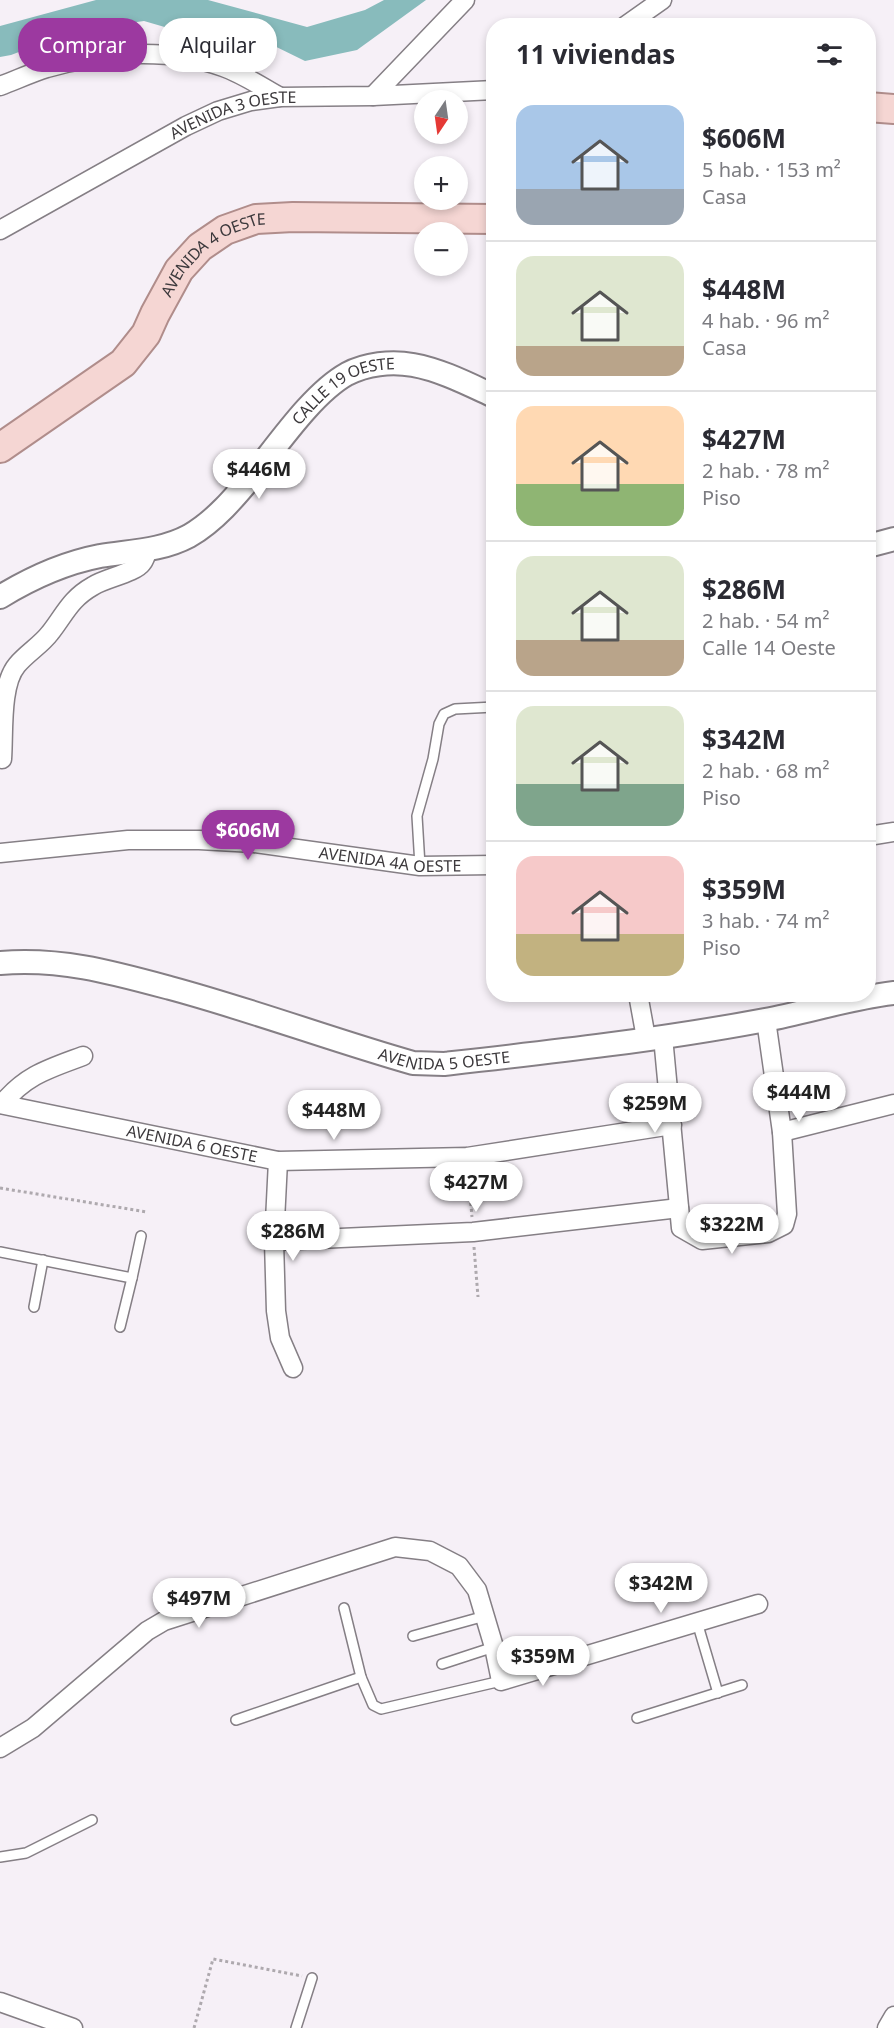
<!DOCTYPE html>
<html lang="es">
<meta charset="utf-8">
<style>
body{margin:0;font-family:"Noto Sans",sans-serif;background:#f2f2f3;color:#2b2b33;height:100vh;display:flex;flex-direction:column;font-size:22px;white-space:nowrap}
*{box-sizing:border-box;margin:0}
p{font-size:20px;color:#7c7c81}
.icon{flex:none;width:33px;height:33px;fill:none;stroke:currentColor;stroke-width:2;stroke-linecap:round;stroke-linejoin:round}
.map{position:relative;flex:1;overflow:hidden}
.details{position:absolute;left:486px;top:18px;width:390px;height:984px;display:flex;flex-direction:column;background:#fff;border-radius:24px;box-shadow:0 3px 9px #0003}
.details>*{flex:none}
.hud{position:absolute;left:18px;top:18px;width:378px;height:54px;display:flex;gap:12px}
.needle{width:39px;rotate:193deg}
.tools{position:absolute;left:414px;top:90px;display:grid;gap:12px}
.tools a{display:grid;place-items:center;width:54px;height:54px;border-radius:50%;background:#fff;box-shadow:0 3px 9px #0003;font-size:30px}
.price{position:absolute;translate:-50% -51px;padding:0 14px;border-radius:21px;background:#fff;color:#222;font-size:20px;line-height:39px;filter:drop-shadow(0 2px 3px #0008)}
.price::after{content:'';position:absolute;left:50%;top:36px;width:18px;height:14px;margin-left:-9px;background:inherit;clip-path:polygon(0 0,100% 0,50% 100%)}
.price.current{background:#9c39a0;color:#fff}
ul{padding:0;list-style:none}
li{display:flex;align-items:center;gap:18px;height:150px;padding:0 30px}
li+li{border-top:2px solid #e1e1e2}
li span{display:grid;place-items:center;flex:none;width:168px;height:120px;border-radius:18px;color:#555}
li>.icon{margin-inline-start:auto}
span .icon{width:72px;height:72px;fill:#fffc;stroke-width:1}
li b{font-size:26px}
h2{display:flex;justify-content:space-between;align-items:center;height:72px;padding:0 30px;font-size:26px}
.chip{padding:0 21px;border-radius:24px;background:#fff;box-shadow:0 3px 9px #0003;font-size:21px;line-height:54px}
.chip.current{background:#9c39a0;color:#fff}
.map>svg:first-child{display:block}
</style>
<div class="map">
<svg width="894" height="2028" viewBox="0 0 894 2028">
<rect width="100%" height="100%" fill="#f6f0f7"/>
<polygon fill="#88bbbc" points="96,0 208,0 307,27 365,10 384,0 426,0 357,50 305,61 254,36 216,42 144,21 74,31 11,55 0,57 0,26"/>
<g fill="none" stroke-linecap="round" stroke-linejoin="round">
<defs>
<g id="service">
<polyline points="420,866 417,816 433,759 439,724 444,714 455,709 494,707"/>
<polyline points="0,1252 132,1278 141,1236"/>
<polyline points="34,1307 43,1260"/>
<polyline points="120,1327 132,1278"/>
<polyline points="344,1608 361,1677 373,1705 381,1709 501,1681"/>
<polyline points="697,1622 718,1693"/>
<polyline points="413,1636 485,1616"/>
<polyline points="442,1664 494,1647"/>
<polyline points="637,1718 742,1685"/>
<polyline points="236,1720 361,1677"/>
<polyline points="0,1857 26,1853 92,1820"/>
<polyline points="296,2028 312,1978"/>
</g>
<g id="minor">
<polyline points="625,26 662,0"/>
<path d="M 0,86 C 16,80 31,73 47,68 C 103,52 169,47 223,67 C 243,74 262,87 280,97"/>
<polyline points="373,96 465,0"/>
<path id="s1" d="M 0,230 L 186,126 L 218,111 L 251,101 L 280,97 L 373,96 L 494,90"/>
<path d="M 2,759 C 4,733 0,685 17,665 C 27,653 41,645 50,633 C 65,614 70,599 93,586 C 105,578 135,573 142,563 C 145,560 146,554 148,550"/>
<polyline points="868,836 894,832"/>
<path id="s2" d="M 0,853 L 128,840 L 199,840 L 254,843 L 420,866 L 494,865"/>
<polyline points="638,994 646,1038"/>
<polyline points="663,1037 681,1228 702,1240 768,1233 784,1225 787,1214 782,1132 766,1020"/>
<path id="s3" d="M 0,1104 L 278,1161 L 467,1157 L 672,1125"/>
<path d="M 2,1104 C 26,1075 48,1069 83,1056"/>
<polyline points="782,1132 894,1104"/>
<polyline points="278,1161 274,1241 276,1311 280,1338 293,1368"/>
<polyline points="274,1241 473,1232 679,1208"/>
<polyline points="0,1748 33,1728 147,1631 164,1621 395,1547 430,1551 459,1566 477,1590 494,1647 501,1681 758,1604"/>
<polyline points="0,2002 73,2028"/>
<polyline points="887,2028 894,2016"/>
</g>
<g id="tertiary">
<polyline points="868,546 894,539"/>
<path id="s4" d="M 0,597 C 31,578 64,563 100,556 C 130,551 161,551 189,536 C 215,521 235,497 254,474 C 279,443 313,393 347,374 C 366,364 391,361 413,365 C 441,370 468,384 494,396"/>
<path id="s5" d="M 0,963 C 61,958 111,972 170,988 C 252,1010 332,1040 413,1063 L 444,1064 C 551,1052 659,1040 765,1020 C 808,1012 850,998 894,993"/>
</g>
<g id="primary">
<polyline points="868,107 894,109"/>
<path id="s6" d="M 0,448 L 123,363 L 146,334 L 155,314 L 179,270 L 200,247 L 225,230 L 256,219 L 293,217 L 494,219"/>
</g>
</defs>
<use href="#service" stroke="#857f85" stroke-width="12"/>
<use href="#minor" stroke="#857f85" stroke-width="21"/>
<use href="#tertiary" stroke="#857f85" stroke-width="26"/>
<use href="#primary" stroke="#b08d8b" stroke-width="32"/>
<g stroke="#aea9ae" stroke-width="3" stroke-dasharray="3 3" stroke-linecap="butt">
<polyline points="468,1173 472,1217"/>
<polyline points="0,1188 147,1212"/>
<polyline points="474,1247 478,1297"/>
<polyline points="194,2028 213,1959 302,1976"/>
</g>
<use href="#service" stroke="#fff" stroke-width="9"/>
<use href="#minor" stroke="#fff" stroke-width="18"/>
<use href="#tertiary" stroke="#fff" stroke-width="22"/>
<use href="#primary" stroke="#f5d6d3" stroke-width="28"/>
</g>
<g text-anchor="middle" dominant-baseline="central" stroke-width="5" stroke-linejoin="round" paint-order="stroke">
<g font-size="16" fill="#3c393c" stroke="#fff">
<text stroke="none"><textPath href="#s1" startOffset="262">AVENIDA 3 OESTE</textPath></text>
<text stroke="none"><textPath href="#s6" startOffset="296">AVENIDA 4 OESTE</textPath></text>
<text stroke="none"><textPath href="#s4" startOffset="417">CALLE 19 OESTE</textPath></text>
<text stroke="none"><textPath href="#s2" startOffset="392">AVENIDA 4A OESTE</textPath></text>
<text stroke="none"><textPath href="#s5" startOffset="458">AVENIDA 5 OESTE</textPath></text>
<text stroke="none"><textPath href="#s3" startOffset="196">AVENIDA 6 OESTE</textPath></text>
</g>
</g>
</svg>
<div class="tools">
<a><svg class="needle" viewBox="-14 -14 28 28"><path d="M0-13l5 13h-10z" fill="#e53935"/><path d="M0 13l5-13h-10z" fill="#7c7c81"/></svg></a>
<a>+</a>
<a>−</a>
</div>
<b class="price" style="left:259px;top:500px">$446M</b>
<b class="price current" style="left:248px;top:861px">$606M</b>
<b class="price" style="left:799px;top:1123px">$444M</b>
<b class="price" style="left:655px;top:1134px">$259M</b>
<b class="price" style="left:334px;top:1141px">$448M</b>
<b class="price" style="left:476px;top:1213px">$427M</b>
<b class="price" style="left:732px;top:1255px">$322M</b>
<b class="price" style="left:293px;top:1262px">$286M</b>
<b class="price" style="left:661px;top:1614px">$342M</b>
<b class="price" style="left:199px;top:1629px">$497M</b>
<b class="price" style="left:543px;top:1687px">$359M</b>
<div class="hud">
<a class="chip current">Comprar</a>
<a class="chip">Alquilar</a>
</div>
<section class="details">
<h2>11 viviendas<svg class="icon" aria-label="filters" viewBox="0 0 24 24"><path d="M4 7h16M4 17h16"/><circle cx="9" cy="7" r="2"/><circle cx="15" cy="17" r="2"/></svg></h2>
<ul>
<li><span style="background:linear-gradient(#a9c7e8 70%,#9aa5b1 0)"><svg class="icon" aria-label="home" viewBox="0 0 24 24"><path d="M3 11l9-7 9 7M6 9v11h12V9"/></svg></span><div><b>$606M</b><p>5 hab. · 153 m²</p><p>Casa</p></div></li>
<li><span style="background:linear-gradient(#dfe7d0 75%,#b9a48a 0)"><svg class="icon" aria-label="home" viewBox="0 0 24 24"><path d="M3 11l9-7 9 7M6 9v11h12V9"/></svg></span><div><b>$448M</b><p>4 hab. · 96 m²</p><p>Casa</p></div></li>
<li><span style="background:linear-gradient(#ffd9b3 65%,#8fb573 0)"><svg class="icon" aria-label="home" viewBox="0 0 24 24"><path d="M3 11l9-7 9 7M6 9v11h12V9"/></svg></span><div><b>$427M</b><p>2 hab. · 78 m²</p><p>Piso</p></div></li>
<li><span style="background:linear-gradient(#dfe7d0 70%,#b9a48a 0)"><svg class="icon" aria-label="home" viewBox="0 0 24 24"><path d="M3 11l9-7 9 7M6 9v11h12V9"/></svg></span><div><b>$286M</b><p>2 hab. · 54 m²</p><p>Calle 14 Oeste</p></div></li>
<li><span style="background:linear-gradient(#dfe7d0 65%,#7fa58c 0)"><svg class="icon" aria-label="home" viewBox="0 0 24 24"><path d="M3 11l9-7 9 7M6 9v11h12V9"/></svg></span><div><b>$342M</b><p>2 hab. · 68 m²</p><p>Piso</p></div></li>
<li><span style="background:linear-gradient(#f6c9c9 65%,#c2b280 0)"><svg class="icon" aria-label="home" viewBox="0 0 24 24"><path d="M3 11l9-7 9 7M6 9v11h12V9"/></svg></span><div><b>$359M</b><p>3 hab. · 74 m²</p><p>Piso</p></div></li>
</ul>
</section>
</div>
